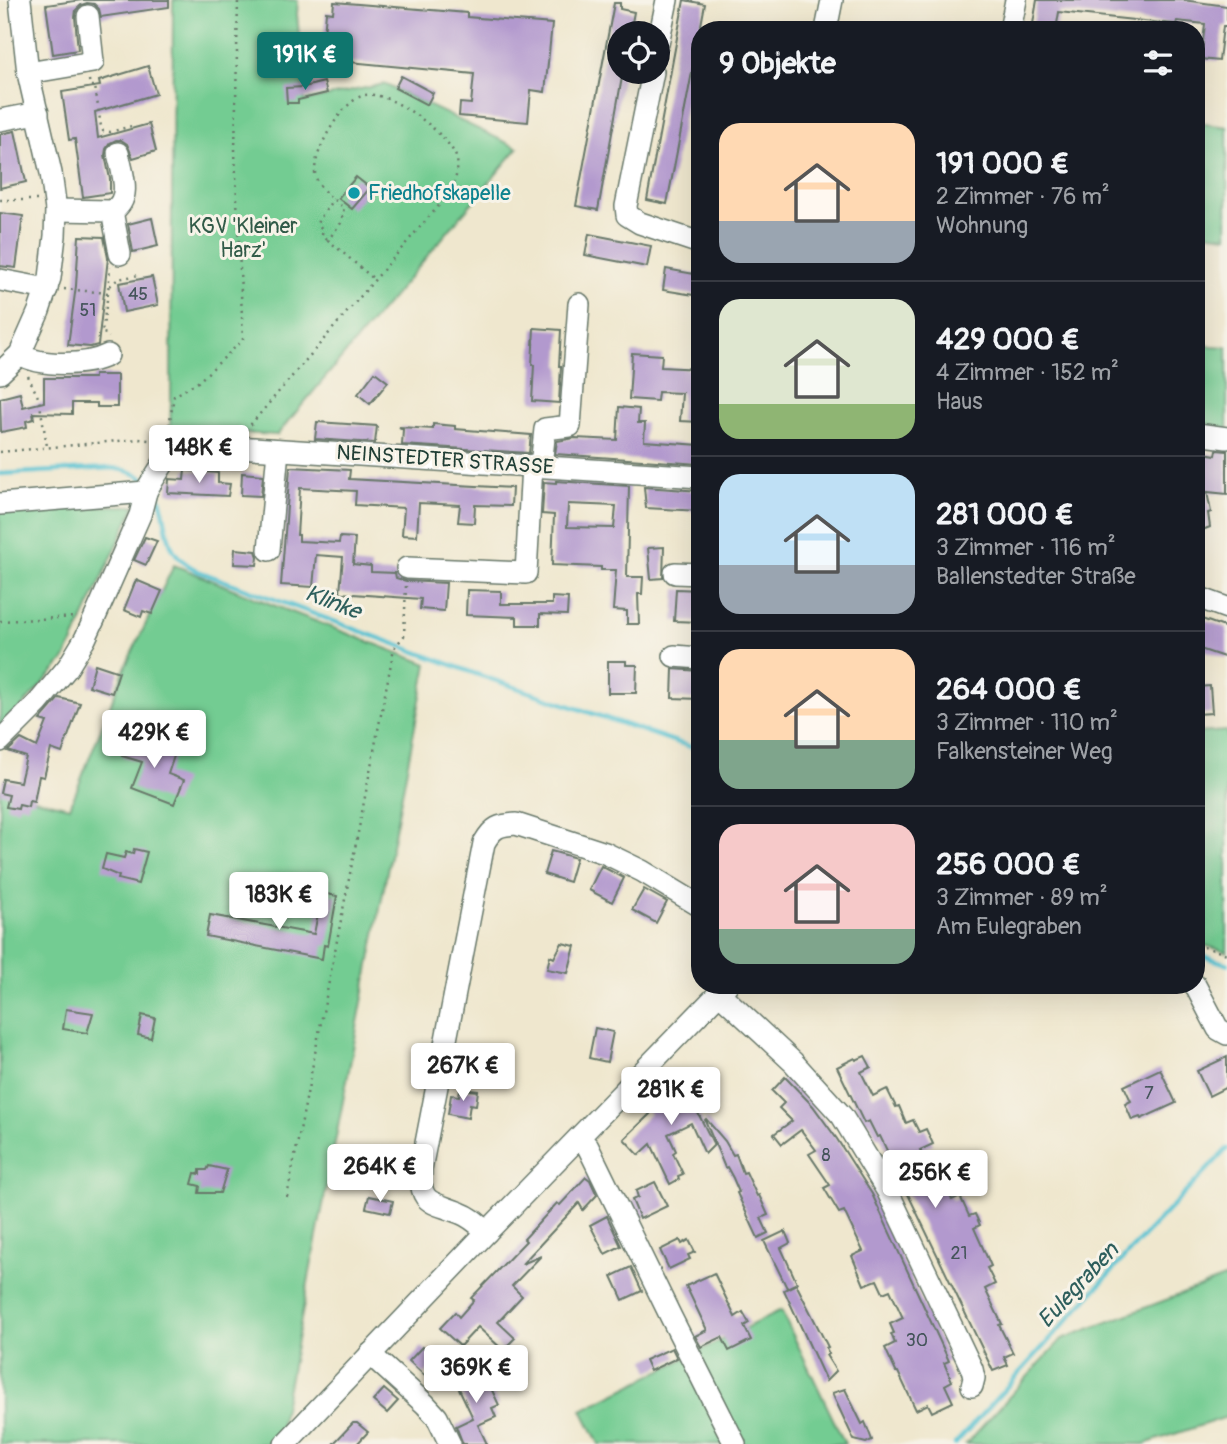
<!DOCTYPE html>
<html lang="de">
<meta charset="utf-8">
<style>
body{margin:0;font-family:Pangolin,sans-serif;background:#20242c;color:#f1f3f6;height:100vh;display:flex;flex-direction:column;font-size:26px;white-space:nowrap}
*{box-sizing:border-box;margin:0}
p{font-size:23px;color:#9ea1a6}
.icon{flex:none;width:38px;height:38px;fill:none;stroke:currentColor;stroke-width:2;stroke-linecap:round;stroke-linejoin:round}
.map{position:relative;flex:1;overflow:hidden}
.panel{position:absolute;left:691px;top:21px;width:514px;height:973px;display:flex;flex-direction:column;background:#171b24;border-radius:28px;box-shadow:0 7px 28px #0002}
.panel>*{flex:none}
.buttons{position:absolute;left:607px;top:21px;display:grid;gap:14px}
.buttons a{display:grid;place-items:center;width:63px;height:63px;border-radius:50%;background:#171b24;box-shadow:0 7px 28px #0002;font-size:35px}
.price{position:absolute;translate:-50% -60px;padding:0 16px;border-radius:7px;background:#fff;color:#222;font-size:23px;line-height:46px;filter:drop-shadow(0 2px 4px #0008)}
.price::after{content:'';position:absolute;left:50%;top:42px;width:21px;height:16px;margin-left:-10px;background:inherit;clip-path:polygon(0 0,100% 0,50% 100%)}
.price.current{background:#0f766e;color:#fff}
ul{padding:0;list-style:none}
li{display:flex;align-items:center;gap:21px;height:175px;padding:0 28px}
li+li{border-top:2px solid #363941}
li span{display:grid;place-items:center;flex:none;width:196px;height:140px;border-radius:21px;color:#555}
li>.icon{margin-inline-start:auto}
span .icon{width:84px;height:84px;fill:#fffc;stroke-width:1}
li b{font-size:30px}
h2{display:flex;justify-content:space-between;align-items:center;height:84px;padding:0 28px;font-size:30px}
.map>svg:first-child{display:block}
</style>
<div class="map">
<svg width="1227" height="1444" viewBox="0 0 1227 1444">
<rect width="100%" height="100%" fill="#f7f3e8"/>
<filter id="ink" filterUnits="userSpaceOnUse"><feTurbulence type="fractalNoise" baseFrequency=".0143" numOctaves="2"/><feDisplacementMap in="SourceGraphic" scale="14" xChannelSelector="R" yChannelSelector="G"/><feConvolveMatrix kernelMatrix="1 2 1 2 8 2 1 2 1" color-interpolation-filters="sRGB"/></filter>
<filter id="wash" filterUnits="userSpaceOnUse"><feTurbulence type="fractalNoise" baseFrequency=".00686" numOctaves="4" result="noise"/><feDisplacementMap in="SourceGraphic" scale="28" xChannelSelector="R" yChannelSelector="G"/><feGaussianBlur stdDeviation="1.57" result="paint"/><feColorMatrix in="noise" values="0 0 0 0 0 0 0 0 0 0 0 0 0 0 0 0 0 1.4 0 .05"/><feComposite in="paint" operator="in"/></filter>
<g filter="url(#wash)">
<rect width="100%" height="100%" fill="#efe7ce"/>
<g fill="#73cc92" stroke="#498463" stroke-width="2">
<polygon points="173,0 298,0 297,14 305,101 384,84 518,148 277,435 170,429 171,400"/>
<polygon points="1197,123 1227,127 1227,236 1197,232"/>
<polygon points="1197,345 1227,347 1227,431 1197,427"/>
<polygon points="17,506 135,506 65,659 0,731 0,508"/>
<polygon points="174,565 255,598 427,664 277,1444 0,1444 0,791 70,807 127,663"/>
<polygon points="1227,731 1227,952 1197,943 1197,733"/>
<polygon points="1227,1277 1227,1417 1144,1444 966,1444 1062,1339"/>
<polygon points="781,1310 845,1444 599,1444 582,1410"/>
</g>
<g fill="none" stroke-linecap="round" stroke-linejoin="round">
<g stroke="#57c2d2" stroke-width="4.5">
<path d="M 0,474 L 111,468 C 124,469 136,472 146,481"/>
<path d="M 155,489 C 160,495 161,502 163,510 C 169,540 168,556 198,571 L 476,674 L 700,750"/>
<polyline points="1197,954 1227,964"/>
<polyline points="955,1444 1141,1239 1227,1149"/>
</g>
</g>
<g id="blocks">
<g fill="#b299ce" fill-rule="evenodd">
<polygon points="82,0 169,0 169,7 101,17 99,9 94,4 87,3 81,5 76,10 75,17 78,50 53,54 46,5"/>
<polygon points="684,0 705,4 667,204 647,200"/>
<polygon points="1037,0 1183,0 1227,6 1227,26 1223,26 1219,61 1201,59 1205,24 1177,21 1176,24 1153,22 1059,12 1056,30 1032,30"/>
<polygon points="334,2 467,13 467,17 552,24 545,92 531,90 528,122 459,116 460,103 471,104 474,74 298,57 298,58 285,59 285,47 288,47 288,45 292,44 323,47 326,12 333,13"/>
<polygon points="614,3 620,3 620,9 634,12 630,33 620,33 620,72 623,72 598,210 576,206"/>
<polygon points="148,66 156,94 95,112 98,138 149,124 156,151 133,158 127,144 121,140 116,140 110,143 106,149 105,155 110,179 110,193 83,197 75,139 69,140 62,92 100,86 99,81"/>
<polygon points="401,76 433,93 427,105 395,88"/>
<polygon points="324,82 327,93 298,100 298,103 287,103 286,88 304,87"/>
<polygon points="15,131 26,182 0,188 0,134"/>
<polygon points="356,177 370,188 352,209 338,198"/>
<polygon points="0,213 23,216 16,268 0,266"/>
<polygon points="152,218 158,246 133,252 128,224"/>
<polygon points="589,234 651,246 647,267 585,255"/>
<polygon points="79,236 104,237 108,258 98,345 90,347 68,345 76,286"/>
<polygon points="666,269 700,275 700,296 663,290"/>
<polygon points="152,277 158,305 124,312 119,283"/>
<polygon points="534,328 561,330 559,366 561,366 559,403 532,401 534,365 532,365"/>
<polygon points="632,353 662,355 661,367 700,369 700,422 680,421 682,393 658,392 657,401 629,399"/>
<polygon points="375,372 388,382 370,404 358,394"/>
<polygon points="94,375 117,375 117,407 97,407 97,403 72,403 72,414 33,413 34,419 26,421 27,427 1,432 0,398 20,393 23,407 44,402 44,378 94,378"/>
<polygon points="619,407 639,409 638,423 645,423 644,441 700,445 700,464 555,454 557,441 575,438 617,440"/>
<polygon points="317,422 377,426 375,443 315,439"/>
<polygon points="433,424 455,426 455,429 531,435 529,453 402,445 403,429 399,427 433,429"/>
<polygon points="1217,450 1227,451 1227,494 1207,492 1211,512 1208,513 1210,527 1197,532 1197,486 1201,486 1203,470 1197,469 1197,452 1216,455"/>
<polygon points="290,467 350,470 349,479 512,488 511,506 475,505 474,523 458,522 460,505 419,503 417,536 402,535 404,508 355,505 356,491 300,488 297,535 299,535 299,541 339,543 340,537 355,538 353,564 371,566 371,572 395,573 396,578 406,581 446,583 444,611 420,609 421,599 340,593 343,557 316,555 313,587 281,585"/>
<polygon points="185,470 218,473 218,483 230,484 228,496 168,493 169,479 184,480"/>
<polygon points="242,473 263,475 261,496 241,495"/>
<path d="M 556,481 L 629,486 L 627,577 L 643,577 L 642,594 L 638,594 L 639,624 L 627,624 L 627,611 L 613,610 L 616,570 L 601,570 L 601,567 L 552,565 L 554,515 L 542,514 L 544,482 L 556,483 ZM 568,504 L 616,506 L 614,528 L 567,527 Z"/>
<polygon points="644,487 700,491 700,511 646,508"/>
<polygon points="145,537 157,541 146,565 134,560"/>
<polygon points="664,547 663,578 651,579 648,548"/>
<polygon points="235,549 256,551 258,557 257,565 234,564"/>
<polygon points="136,580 162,591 152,614 143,611 141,617 124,610"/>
<polygon points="676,589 700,590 700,622 674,621"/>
<polygon points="467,590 501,591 501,604 552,604 552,597 568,598 567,615 540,614 540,625 517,625 517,617 466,615"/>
<polygon points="1199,618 1227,628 1227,658 1197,648 1197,624"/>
<polygon points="608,661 626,661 626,665 637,665 636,693 608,693"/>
<polygon points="95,664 119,672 112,693 89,686"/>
<polygon points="673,669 700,671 700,699 672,698"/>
<polygon points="1210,686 1212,713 1197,714 1197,687"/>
<polygon points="59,698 80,703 62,753 51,749 44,777 39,776 34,802 29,801 28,807 19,805 18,809 6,807 9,795 0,793 3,779 20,782 26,757 8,751 21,739 37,747 47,722 40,720"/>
<polygon points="129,736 175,753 168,774 184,780 174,804 132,788 142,762 122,756"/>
<polygon points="134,849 147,852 138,884 118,879 119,876 102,869 106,854 124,858 126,852 133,854"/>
<polygon points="551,851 576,858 569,882 544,874"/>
<polygon points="601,866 624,878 612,902 589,890"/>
<polygon points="644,889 667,902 656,923 632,910"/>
<polygon points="322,893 337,896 328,946 324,945 322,959 206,936 210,915 314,934"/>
<polygon points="562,943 575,946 568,973 547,969 550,956 554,958"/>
<polygon points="66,1009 93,1013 87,1033 63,1029"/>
<polygon points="142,1015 155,1018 151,1038 138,1035"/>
<polygon points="595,1028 613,1032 607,1062 589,1058"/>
<polygon points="865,1056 871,1067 861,1072 873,1096 887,1089 896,1107 899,1106 906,1123 913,1120 919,1132 926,1129 933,1144 920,1150 932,1175 939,1172 952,1200 960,1196 969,1216 975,1214 980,1225 974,1228 991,1266 987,1268 995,1284 985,1289 1002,1324 999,1325 1013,1353 1004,1357 1008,1365 993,1371 880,1136 877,1137 869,1121 864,1123 837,1067 855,1058 856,1060"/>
<polygon points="1227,1057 1227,1087 1209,1096 1197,1071"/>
<polygon points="1160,1069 1176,1103 1141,1119 1140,1117 1132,1120 1125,1104 1131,1101 1124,1086"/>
<polygon points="688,1074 701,1086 710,1082 692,1101 714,1145 705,1154 691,1123 668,1134 676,1151 673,1153 683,1174 678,1176 679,1179 670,1184 651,1144 639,1155 624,1139 650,1114 648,1111 679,1096 673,1091"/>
<polygon points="785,1077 813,1106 837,1139 872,1194 949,1361 944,1363 952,1381 945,1385 953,1402 932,1412 928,1404 916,1410 898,1372 896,1372 885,1348 895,1343 891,1334 894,1333 890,1324 903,1318 890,1290 883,1293 877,1280 864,1285 852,1256 863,1251 844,1211 839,1213 824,1188 830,1185 809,1154 816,1150 801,1130 782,1144 774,1134 792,1121 779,1108 784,1103 772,1091"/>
<polygon points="460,1089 478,1091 476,1105 470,1104 468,1118 448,1114 451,1095 459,1096"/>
<polygon points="706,1119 725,1141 733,1155 736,1154 743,1173 746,1172 757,1196 759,1195 768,1215 761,1218 768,1233 758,1238 737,1193 739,1192 733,1178 727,1167 725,1168 705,1120"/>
<polygon points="385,1155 402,1158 398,1176 381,1172"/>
<polygon points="209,1166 227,1170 220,1193 199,1193 200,1186 192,1184 195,1173 200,1174 200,1170 207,1170"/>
<polygon points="586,1177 590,1180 597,1195 583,1210 579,1203 522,1264 541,1256 512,1286 522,1296 498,1322 515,1338 503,1350 478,1327 460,1346 440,1328 455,1312 459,1317 474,1300 471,1298 526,1241 524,1239 557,1203 560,1205"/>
<polygon points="655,1182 667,1206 640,1219 632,1200 638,1197 636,1191"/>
<polygon points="369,1196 393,1201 390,1213 366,1208"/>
<polygon points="607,1216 621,1246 605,1254 590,1225"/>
<polygon points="785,1231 790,1243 781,1248 797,1283 787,1288 764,1241"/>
<polygon points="680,1240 682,1244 689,1240 695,1252 688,1255 690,1259 669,1269 660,1250"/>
<polygon points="631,1267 642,1291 623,1300 612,1276"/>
<polygon points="714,1273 735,1317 743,1312 749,1323 744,1326 751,1340 729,1351 722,1337 701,1347 695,1336 707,1330 686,1286"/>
<polygon points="796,1284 828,1347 826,1348 829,1354 826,1355 836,1371 826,1381 784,1290"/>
<polygon points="422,1347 435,1359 435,1364 424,1375 409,1361"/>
<polygon points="672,1348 677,1358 650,1371 645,1360"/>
<polygon points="480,1365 499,1405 492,1408 496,1417 478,1425 487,1444 463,1444 456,1426 473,1418 454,1378"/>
<polygon points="384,1389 398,1401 387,1413 373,1401"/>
<polygon points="845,1389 862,1424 865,1422 872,1440 866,1443 854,1440 832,1393"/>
<polygon points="353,1423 357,1423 368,1432 357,1444 333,1444"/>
</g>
</g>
</g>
<g filter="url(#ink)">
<use href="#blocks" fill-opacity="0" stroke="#68786a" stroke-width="2"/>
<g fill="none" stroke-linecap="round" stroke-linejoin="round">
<defs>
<g id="minor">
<polyline points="826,30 832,0"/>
<polyline points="1010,30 1016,0"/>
<polyline points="658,44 667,0"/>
<polyline points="653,72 626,206 627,215 640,223 700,243"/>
<polyline points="28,73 93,62 88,16"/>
<polyline points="0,120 38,113"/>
<path d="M 56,210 L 112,211 C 133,199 122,172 118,153"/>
<polyline points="112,211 120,254"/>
<polyline points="0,280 47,289"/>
<path d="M 20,354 C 40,367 87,366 108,355"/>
<polyline points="0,373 20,354 39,311 50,278 55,236 56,210 51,173 28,73 20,0"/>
<polyline points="1197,434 1227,438"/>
<polyline points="541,466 545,429 570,426 579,304"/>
<polyline points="0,504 146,492"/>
<polyline points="269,550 278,450"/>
<polyline points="407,568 526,573 532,465"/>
<polyline points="675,573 700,574"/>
<polyline points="1197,597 1227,608"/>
<polyline points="674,656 700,658"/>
<polyline points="0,741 38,703 68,667 85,639 96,615 140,515 146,492 149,486 170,453 179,446 190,444 700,477"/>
<polyline points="1195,985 1218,1029 1227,1034"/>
<polyline points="719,993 793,1062 842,1116 888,1192 972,1369 974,1378 972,1386"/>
<polyline points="579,1138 588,1147 671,1317 735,1444"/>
<path d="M 487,1232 C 478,1224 471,1217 460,1213 C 432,1201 419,1206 421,1169 L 484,843 C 493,827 499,825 516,824 L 605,853 L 642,871 L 700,906"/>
<polyline points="370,1354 425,1404 437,1417 450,1444"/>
<polyline points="285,1444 487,1232 727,985"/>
</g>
</defs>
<use href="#minor" stroke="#68786a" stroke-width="24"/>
<g stroke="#68786a" stroke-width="2.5" stroke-dasharray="2 5" stroke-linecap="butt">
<polyline points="89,80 90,86 95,86 101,127 103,131 110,132 135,125"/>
<polyline points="0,200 39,200"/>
<polyline points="327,239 322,234 323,230 317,223 333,199"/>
<polyline points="110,286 118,279 139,275"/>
<polyline points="64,289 108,293 110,267"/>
<polyline points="108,293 102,333 107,334 109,337"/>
<polyline points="28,376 39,399 47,446"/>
<path d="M 246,430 L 426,220 C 440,205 461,182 457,160 C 452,136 390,90 365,95 C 343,99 314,150 315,172 C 316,188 332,198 344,208 L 341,223 L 328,240 L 375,280"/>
<polyline points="168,432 174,396 198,382 243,340 235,152 238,0"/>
<polyline points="0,452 139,439 157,441"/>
<polyline points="0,621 77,617"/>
<polyline points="1197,945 1227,954"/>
<polyline points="287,1197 394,648 404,636 406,585"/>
</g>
<use href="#minor" stroke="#fff" stroke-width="21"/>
</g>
</g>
<circle fill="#0f9aa8" stroke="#f7f3e8" stroke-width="2.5" cx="354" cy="193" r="7"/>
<g text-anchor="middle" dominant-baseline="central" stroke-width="6" stroke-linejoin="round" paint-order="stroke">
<g font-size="18" fill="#44545a">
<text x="138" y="294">45</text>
<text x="88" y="310">51</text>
<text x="1149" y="1093">7</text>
<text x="826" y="1155">8</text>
<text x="959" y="1253">21</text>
<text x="917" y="1340">30</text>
</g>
<g font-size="21" fill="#0d838f" stroke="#f7f3e8" text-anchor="start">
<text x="368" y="193">Friedhofskapelle</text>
</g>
<g font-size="21" fill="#305a47" stroke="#f7f3e8">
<text x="243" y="226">KGV 'Kleiner<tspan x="243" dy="24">Harz'</tspan></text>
</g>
<g font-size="21" fill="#1f3d34" stroke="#f7f3e8">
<text transform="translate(445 460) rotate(4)">NEINSTEDTER STRASSE</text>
</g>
<g font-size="23" font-style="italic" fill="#2d5e5c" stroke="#f7f3e8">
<text transform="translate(333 602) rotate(21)">Klinke</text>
<text transform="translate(1078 1285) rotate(-47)">Eulegraben</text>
</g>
</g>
</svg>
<div class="buttons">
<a><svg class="icon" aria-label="locate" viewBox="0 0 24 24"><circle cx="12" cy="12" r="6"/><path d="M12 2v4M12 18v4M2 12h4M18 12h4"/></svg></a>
</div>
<b class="price current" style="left:305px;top:92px">191K €</b>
<b class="price" style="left:199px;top:485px">148K €</b>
<b class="price" style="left:154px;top:770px">429K €</b>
<b class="price" style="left:279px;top:932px">183K €</b>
<b class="price" style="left:463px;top:1103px">267K €</b>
<b class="price" style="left:671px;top:1127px">281K €</b>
<b class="price" style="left:380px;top:1204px">264K €</b>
<b class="price" style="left:935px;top:1210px">256K €</b>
<b class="price" style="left:476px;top:1405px">369K €</b>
<section class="panel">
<h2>9 Objekte<svg class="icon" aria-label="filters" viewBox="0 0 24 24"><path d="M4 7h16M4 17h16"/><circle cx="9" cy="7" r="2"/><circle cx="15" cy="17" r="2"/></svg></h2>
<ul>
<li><span style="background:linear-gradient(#ffd9b3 70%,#9aa5b1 0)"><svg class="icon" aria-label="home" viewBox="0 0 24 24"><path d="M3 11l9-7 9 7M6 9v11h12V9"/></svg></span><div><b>191 000 €</b><p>2 Zimmer · 76 m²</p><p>Wohnung</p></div></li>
<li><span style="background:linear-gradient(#dfe7d0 75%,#8fb573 0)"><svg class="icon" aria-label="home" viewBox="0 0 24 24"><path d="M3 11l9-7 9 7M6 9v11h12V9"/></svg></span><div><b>429 000 €</b><p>4 Zimmer · 152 m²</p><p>Haus</p></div></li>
<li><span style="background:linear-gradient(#bfe0f5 65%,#9aa5b1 0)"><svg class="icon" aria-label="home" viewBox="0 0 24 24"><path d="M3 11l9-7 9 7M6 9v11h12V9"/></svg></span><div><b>281 000 €</b><p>3 Zimmer · 116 m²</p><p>Ballenstedter Straße</p></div></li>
<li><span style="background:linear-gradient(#ffd9b3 65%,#7fa58c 0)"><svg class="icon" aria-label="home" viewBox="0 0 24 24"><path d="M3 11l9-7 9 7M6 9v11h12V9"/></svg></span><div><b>264 000 €</b><p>3 Zimmer · 110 m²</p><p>Falkensteiner Weg</p></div></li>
<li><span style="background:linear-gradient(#f6c9c9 75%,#7fa58c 0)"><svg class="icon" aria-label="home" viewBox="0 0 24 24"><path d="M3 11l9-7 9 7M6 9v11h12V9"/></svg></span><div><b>256 000 €</b><p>3 Zimmer · 89 m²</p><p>Am Eulegraben</p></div></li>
</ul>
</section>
</div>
